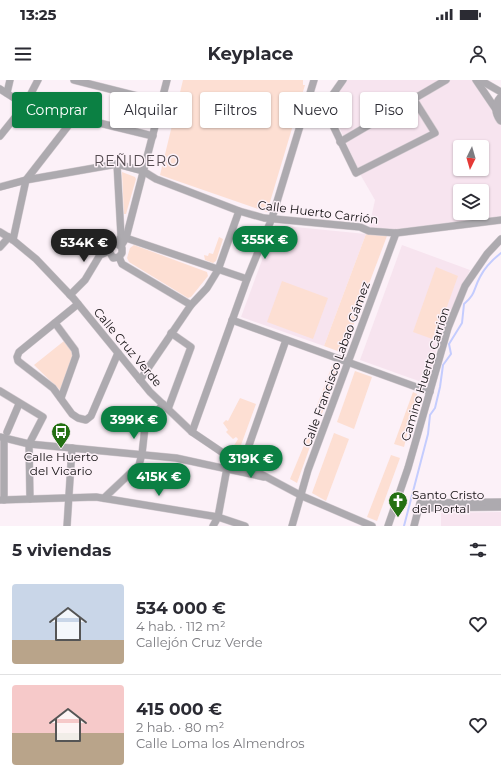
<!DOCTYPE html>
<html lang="es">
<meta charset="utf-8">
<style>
body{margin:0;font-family:Montserrat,sans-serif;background:#f7f7f7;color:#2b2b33;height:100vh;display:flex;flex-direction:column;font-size:15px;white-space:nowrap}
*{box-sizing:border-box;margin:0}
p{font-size:13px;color:#7c7c81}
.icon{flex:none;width:22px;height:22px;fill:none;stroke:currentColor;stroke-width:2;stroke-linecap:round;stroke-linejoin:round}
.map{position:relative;height:446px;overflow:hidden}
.details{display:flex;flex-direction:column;background:#fff;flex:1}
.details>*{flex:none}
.banner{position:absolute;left:12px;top:12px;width:477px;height:36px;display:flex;gap:8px}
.needle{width:26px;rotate:185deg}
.fabs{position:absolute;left:453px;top:60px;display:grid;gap:8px}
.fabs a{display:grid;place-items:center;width:36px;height:36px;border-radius:4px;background:#fff;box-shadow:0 1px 3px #0004;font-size:20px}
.price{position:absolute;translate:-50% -34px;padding:0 9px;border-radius:14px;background:#0b8043;color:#fff;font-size:13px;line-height:26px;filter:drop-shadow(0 1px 2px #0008)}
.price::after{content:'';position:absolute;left:50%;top:24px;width:12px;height:9px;margin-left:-6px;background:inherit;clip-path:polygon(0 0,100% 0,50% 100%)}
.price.active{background:#222;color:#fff}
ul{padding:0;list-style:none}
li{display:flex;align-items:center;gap:12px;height:100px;padding:0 12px}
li+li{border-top:1px solid #e1e1e2}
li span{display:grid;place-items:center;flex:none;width:112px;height:80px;border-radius:4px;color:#555}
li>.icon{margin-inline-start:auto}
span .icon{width:48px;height:48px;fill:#fffc;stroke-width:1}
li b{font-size:17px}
h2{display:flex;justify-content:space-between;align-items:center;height:48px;padding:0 12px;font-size:17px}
.tag{padding:0 14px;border-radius:4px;background:#fff;box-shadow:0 1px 3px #0004;font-size:14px;line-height:36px}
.tag.active{background:#0b8043;color:#fff}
.status{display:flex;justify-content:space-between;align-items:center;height:28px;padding:0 20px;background:#fff;direction:ltr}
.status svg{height:11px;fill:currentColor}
header{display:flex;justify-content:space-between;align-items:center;height:52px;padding:0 12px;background:#fff;font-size:18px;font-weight:700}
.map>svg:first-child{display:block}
</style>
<div class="status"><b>13:25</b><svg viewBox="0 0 49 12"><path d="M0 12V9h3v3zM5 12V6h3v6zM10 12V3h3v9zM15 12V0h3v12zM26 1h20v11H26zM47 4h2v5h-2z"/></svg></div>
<header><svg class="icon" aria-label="menu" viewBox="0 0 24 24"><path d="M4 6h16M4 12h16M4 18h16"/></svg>Keyplace<svg class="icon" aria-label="person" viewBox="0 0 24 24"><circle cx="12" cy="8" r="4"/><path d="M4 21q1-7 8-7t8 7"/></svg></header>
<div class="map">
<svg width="501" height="446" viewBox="0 0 501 446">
<rect width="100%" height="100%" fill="#fcf1f8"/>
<g fill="#f7e4ef" fill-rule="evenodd">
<path d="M 344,0 L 473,0 L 501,45 L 501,136 L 396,151 L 369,148 L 375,120 L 360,94 L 329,24 ZM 460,67 L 482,67 L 482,89 L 460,89 ZM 460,111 L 482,111 L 482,133 L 460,133 Z"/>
<polygon points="275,145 366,154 324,266 241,237"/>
<polygon points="402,165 470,190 443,247 427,304 360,280"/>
<polygon points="501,432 501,446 441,446 441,433"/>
</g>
<g fill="#fddfd3">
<polygon points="183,0 303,0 303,5 305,5 267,132 160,95"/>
<polygon points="122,92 135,97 136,99 126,134 124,134"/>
<polygon points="366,154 387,156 343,273 324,266"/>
<polygon points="219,157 223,159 216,181 213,183 205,180 204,175 208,176 209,173 213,174"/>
<polygon points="134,165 207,192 208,196 191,217 188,218 129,182 127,178 130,168"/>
<polygon points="436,187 458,196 435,260 413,252"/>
<polygon points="282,201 328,218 313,259 267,242"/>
<polygon points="64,261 71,269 73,279 60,310 34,285"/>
<polygon points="333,283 340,285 321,336 314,334"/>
<polygon points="355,291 372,297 354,349 337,342"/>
<polygon points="413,312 417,314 404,367 394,364"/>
<polygon points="240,318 256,324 241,365 235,374 230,372 238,359 236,357 233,359 226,352 228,350 223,343 226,340 228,341"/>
<polygon points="312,346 317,347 297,403 290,399"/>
<polygon points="334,353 349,359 326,421 312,413"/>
<polygon points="391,375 400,378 377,441 367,437"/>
</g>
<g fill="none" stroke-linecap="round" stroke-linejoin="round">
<path stroke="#c4ccfe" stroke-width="2" d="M 404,446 L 428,354 L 430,335 L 435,328 L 440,307 L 443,285 L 451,274 L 449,264 L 462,243 L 464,224 C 476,214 473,210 480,197 C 485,187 492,180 501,173"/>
<defs>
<g id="minor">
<polyline points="74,0 161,22"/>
<polyline points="476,0 497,31"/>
<polyline points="480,0 501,12"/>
<polyline points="0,9 25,25 153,56"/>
<polyline points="7,13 10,0"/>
<polyline points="308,17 324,27 343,0"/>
<polyline points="324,27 356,93 435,53 413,18"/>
<polyline points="0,56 25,25 38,0"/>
<polyline points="340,62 446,0"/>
<polyline points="0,107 26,100 117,84 143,91 156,99 239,131 264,138 360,147 369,151 396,153 501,140"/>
<polyline points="0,152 13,160 36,179 74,219 150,312 192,352 229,377 302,416 372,446"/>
<polyline points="126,158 247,199"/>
<polyline points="13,160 26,100 75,37"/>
<path d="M 114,164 L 118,164 L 122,168 L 122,173 L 119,177 L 113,178 L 109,171 C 110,163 119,164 121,156 L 117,84"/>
<polyline points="121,166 126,158 167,0"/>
<polyline points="0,167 9,157"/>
<polyline points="119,177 122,184 191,225"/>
<polyline points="70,215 85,200 100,175 109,171"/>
<polyline points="78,224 19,272 17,277 18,281 53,308 72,334 78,338 86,340 91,336 118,273"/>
<polyline points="232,240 430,312"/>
<polyline points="55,243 75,270 76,276 61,318"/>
<polyline points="140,300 191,225 207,208 218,190 239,131"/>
<polyline points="0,311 43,337 29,364 30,419"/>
<polyline points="168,329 191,267 171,253"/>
<polygon points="127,333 145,347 121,345"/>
<polyline points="7,352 19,324"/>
<polyline points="192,352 247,199 272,138 314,0"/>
<polyline points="0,357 29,364 176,378 264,397"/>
<polyline points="4,358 4,420"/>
<polyline points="241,388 286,260"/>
<polyline points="104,418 139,385 142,374 145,347 163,324"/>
<polyline points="0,420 96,417 218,437 245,446"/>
<polyline points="419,428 501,427"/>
<polyline points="67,446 72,368"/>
<polyline points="213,446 218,437 227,388"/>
<polyline points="292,446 308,390 396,153"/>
<polyline points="388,446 408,388 448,248 465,206 487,174 501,159"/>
<polyline points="414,446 420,423 501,422"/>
</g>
<path id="tertiary" d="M 501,18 C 495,25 496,33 501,40"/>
</defs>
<use href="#minor" stroke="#d6cdd3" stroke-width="8"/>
<use href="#tertiary" stroke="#d6cdd3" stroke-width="10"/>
<use href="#minor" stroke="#adaaaf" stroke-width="7"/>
<use href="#tertiary" stroke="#adaaaf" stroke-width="9"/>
</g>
<defs>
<symbol id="bus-pin" viewBox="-11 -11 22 30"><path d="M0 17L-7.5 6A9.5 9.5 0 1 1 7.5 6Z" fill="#247013" stroke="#fcf1f8"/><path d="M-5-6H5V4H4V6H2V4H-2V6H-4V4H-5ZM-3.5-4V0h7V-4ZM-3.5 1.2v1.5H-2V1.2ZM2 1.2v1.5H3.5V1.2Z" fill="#fff"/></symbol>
<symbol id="church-pin" viewBox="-11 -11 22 30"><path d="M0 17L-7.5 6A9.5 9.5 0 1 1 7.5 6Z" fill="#247013" stroke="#fcf1f8"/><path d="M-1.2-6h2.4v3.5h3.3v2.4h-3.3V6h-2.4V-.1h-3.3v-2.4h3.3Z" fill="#fff"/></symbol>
</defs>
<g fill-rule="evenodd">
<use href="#bus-pin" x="50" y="341" width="22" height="30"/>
<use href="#church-pin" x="387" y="410" width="22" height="30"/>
</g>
<g text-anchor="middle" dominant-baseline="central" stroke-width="3" stroke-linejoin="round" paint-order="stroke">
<g font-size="12" fill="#110e10" stroke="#fcf1f8">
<text transform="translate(318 132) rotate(7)">Calle Huerto Carrión</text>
<text transform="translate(128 267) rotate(50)">Calle Cruz Verde</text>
<text transform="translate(336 284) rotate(-70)">Calle Francisco Labao Gámez</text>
<text transform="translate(425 294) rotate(-73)">Camino Huerto Carrión</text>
</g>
<g font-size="12" fill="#110e10" stroke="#fcf1f8">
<text x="61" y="376">Calle Huerto<tspan x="61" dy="14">del Vicario</tspan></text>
<text x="412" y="414" text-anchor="start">Santo Cristo<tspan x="412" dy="14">del Portal</tspan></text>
</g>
<g font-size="14" letter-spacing="1" fill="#544b50" stroke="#fcf1f8">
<text x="137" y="81">REÑIDERO</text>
</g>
</g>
</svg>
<div class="fabs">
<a><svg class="needle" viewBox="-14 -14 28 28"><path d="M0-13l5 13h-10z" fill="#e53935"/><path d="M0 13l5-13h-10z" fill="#7c7c81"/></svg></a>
<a><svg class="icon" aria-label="layers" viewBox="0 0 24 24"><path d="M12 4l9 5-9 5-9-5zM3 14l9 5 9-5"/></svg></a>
</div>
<b class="price" style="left:265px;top:180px">355K €</b>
<b class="price active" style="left:84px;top:183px">534K €</b>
<b class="price" style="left:134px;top:360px">399K €</b>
<b class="price" style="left:251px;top:399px">319K €</b>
<b class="price" style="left:159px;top:417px">415K €</b>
<div class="banner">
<a class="tag active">Comprar</a>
<a class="tag">Alquilar</a>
<a class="tag">Filtros</a>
<a class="tag">Nuevo</a>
<a class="tag">Piso</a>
</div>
</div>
<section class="details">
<h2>5 viviendas<svg class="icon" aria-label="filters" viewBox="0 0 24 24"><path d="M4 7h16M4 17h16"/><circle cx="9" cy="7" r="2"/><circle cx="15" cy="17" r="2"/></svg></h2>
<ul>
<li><span style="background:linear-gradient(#c9d6e8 70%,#b9a48a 0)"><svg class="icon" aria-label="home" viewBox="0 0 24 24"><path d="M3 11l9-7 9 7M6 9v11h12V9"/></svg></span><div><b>534 000 €</b><p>4 hab. · 112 m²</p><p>Callejón Cruz Verde</p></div><svg class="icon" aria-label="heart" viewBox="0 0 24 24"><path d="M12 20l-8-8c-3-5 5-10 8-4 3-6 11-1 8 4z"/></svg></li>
<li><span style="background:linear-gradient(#f6c9c9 60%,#b9a48a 0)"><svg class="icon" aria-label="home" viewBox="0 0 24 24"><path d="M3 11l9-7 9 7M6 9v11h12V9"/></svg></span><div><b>415 000 €</b><p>2 hab. · 80 m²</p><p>Calle Loma los Almendros</p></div><svg class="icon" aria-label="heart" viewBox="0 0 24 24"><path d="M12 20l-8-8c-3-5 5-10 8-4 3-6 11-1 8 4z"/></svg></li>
</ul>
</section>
